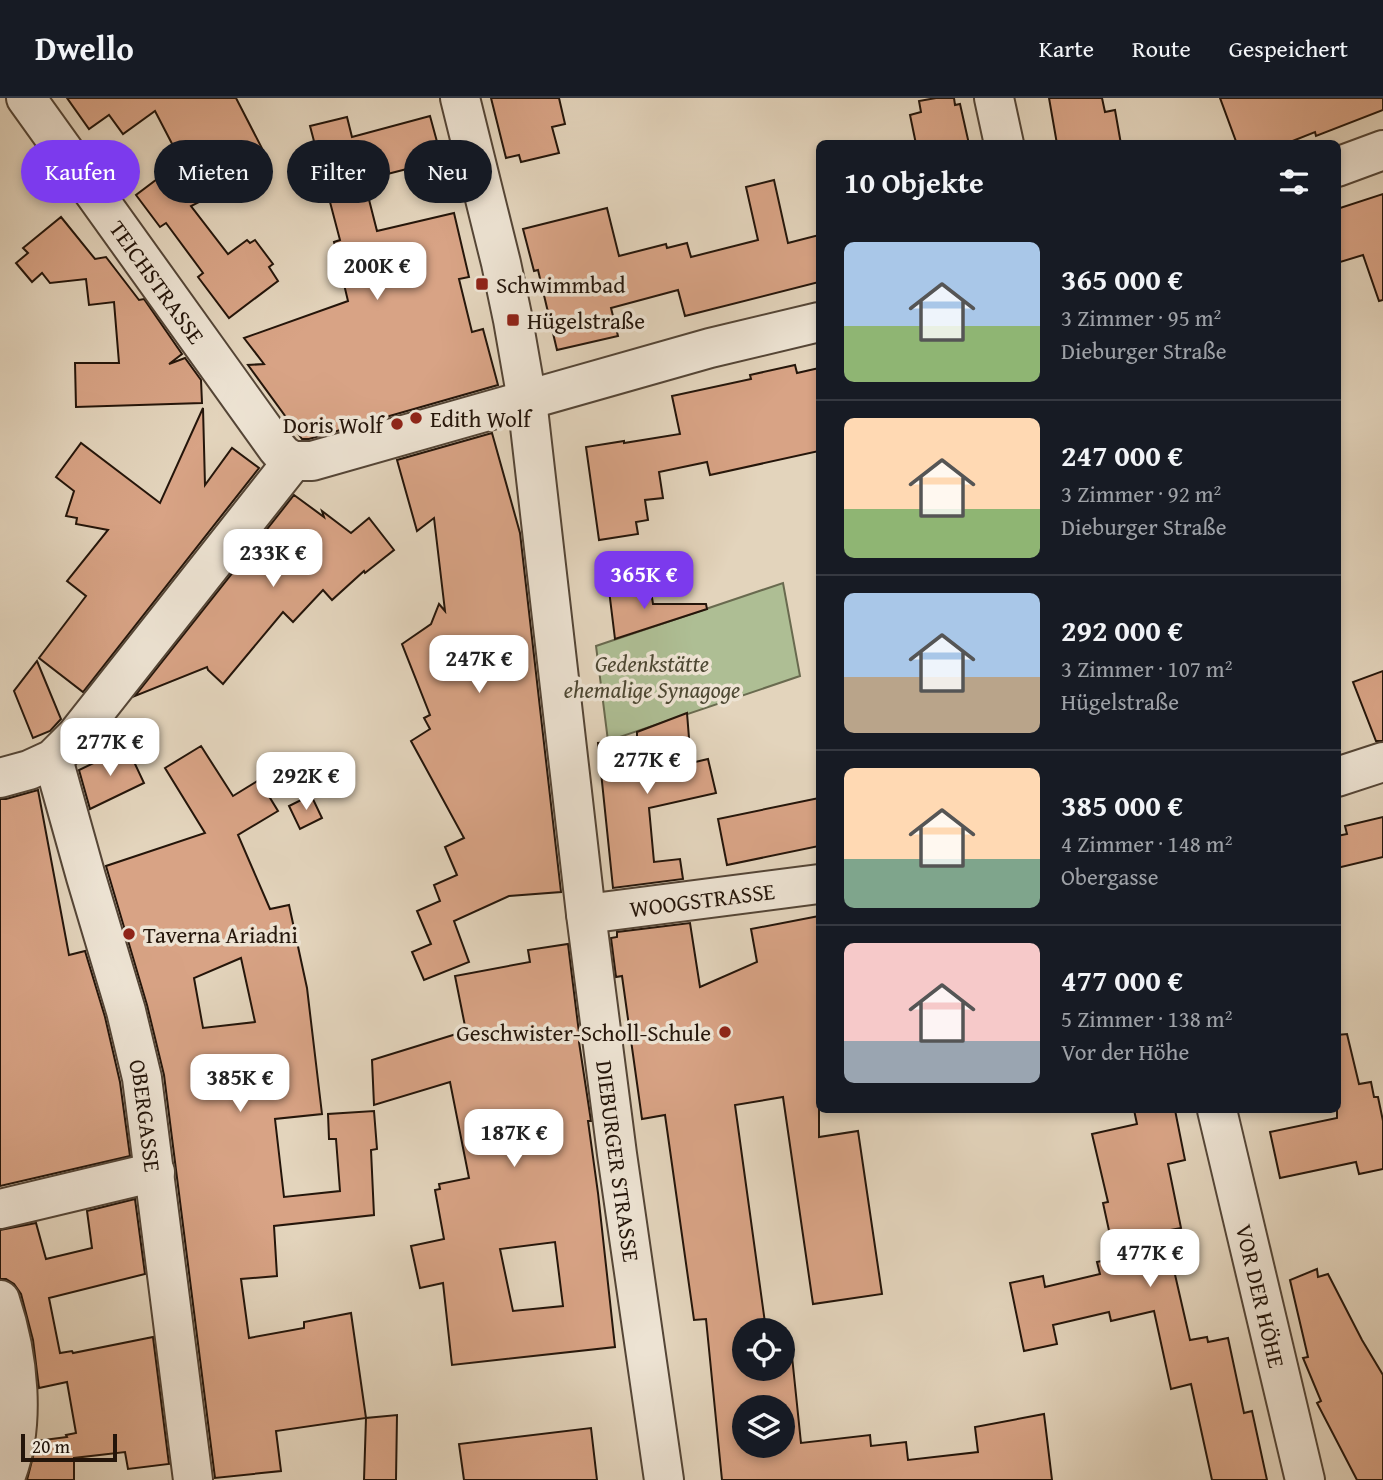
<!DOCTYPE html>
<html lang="de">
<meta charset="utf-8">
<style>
body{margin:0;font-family:"Gentium Book Plus",serif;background:#242831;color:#f1f3f6;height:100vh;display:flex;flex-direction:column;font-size:26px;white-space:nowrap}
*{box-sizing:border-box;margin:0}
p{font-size:23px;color:#9ea1a6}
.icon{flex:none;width:38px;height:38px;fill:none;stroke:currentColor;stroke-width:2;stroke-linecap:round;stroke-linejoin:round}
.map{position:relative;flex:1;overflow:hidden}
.panel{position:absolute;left:816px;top:42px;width:525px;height:973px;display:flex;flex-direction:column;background:#171b24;border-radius:10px;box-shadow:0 4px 10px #0003}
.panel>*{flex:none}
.hud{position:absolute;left:21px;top:42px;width:665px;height:63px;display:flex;gap:14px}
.controls{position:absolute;left:732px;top:1220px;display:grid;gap:14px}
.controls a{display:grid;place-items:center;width:63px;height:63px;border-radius:50%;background:#171b24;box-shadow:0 4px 10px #0003;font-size:35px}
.scale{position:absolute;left:21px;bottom:18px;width:96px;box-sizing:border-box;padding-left:7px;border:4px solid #24150a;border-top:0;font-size:19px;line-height:24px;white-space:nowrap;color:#24150a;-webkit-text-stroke:5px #ede3d3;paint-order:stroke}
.price{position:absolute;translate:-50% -60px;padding:0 16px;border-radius:14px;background:#fff;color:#222;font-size:23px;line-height:46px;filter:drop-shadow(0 2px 4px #0008)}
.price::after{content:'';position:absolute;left:50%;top:42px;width:21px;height:16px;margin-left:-10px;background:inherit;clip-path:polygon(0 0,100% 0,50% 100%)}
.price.active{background:#7c3aed;color:#fff}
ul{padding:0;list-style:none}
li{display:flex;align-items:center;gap:21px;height:175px;padding:0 28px}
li+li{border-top:2px solid #363941}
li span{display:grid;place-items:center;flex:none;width:196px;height:140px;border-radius:10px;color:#555}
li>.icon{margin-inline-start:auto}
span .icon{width:84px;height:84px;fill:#fffc;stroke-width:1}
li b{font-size:30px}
h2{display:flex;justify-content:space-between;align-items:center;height:84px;padding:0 28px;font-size:30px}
.pill{padding:0 24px;border-radius:32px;background:#171b24;box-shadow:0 4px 10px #0003;font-size:24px;line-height:63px}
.pill.active{background:#7c3aed;color:#fff}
header{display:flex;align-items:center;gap:42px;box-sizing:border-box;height:98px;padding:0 35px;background:#171b24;border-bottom:2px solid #363941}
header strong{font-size:33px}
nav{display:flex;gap:38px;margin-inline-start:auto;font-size:24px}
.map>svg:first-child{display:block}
</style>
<header>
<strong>Dwello</strong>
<nav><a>Karte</a><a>Route</a><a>Gespeichert</a></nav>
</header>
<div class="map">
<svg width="1383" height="1382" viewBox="0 0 1383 1382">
<rect width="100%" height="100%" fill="#e3d4bc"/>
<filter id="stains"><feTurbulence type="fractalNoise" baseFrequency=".00286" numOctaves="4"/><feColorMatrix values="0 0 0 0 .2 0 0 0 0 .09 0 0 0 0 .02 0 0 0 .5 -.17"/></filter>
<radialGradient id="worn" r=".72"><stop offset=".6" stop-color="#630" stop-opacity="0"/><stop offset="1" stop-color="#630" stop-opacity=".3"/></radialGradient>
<polygon fill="#aebe94" stroke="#696a4f" stroke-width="2" points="783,485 800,578 608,643 596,548"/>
<g fill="#d8a385" stroke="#24150a" stroke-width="2" fill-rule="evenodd">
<polygon points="67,0 236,0 267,60 262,61 266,70 191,108 228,156 247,142 250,145 255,142 273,166 269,169 278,183 229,220 198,179 203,175 166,125 160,129 136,97 181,63 155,13 123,36 109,17 89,31"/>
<polygon points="491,0 559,0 565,26 552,29 559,55 521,64 519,57 506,60"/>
<polygon points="936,0 954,0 955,7 960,6 969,46 916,46 910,17 921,14 919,3"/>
<polygon points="1049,0 1102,0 1105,14 1115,12 1121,46 1057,46"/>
<polygon points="1220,0 1383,0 1383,12 1316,38 1315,34 1285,46 1237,46"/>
<polygon points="430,18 442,62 364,82 377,133 454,115 469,179 459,181 472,234 483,231 498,287 309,341 302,341 248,267 264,266 244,240 348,203 334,144 340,142 310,28 347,19 352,39"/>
<polygon points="774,82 788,145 819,137 819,184 685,218 678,192 611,210 618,238 557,252 538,172 534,173 523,131 607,110 619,158 666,146 667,150 687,145 691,159 758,142 746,89"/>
<polygon points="1383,96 1383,202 1379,203 1363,157 1337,165 1337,111"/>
<polygon points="61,119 95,161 106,159 139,202 144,201 182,256 169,266 185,260 201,282 202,305 76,309 75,265 119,265 114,204 89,207 86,181 50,185 42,175 32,184 16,165 28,155 23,150"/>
<polygon points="795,267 797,275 819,270 819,353 710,377 707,364 659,374 663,400 645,402 648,422 636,424 638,436 599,442 586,349 624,343 624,345 680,336 672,298 751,281 750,277"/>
<polygon points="203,310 205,387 232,350 259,370 83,594 39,560 86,498 67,483 108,432 76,426 77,420 66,418 74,393 56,379 81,345 160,405"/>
<polygon points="492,335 520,435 561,794 509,798 454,823 469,864 424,882 412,854 431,846 417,813 440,803 434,787 457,777 445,749 464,740 411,643 430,631 424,620 430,617 402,546 431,526 439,506 445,513 434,420 417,433 397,362"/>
<polygon points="294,397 324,419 322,413 351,435 369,420 394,452 365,475 364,473 332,502 323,492 293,524 283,514 223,586 208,572 207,569 135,598"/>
<polygon points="650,487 653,506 706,506 707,511 615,541 609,492"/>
<polygon points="37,563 61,621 50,633 33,640 14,593"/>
<polygon points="1383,573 1383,643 1376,643 1353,584"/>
<polygon points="687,615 691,665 708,661 716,695 649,710 654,764 680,761 683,781 613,790 598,645 637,642 637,634"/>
<path d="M 201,648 L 233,698 L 259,682 L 278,713 L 238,737 L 270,811 L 289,807 L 307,890 L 322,1016 L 275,1021 L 284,1099 L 340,1093 L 336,1041 L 329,1041 L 328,1016 L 374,1013 L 377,1051 L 371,1052 L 374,1117 L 274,1128 L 277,1178 L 241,1181 L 249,1240 L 304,1230 L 304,1224 L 351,1215 L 366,1320 L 276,1333 L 281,1373 L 215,1380 L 164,977 L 147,907 L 106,768 L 205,735 L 165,670 ZM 241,860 L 255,924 L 203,930 L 194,880 Z"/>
<polygon points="127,649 144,685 90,711 79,672"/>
<polygon points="38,692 69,857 85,853 105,919 120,984 130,1058 0,1088 0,701 6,701"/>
<polygon points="311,697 322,720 300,731 289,708"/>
<polygon points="819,700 819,748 727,767 718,721"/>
<polygon points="1383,719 1383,759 1337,770 1337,738 1347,736 1345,728"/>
<path d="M 819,818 L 819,1039 L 858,1033 L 882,1196 L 813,1206 L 783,999 L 735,1007 L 766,1232 L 744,1232 L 744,1270 L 782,1270 L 782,1240 L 790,1239 L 801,1345 L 870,1337 L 871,1348 L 906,1344 L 908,1362 L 978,1354 L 975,1329 L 1044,1316 L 1052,1382 L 722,1382 L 706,1221 L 694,1222 L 665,1017 L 642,1021 L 622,878 L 616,879 L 611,840 L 617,839 L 617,834 L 690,825 L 700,889 L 757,864 L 751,831 ZM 744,1309 L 782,1309 L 782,1348 L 744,1348 Z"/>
<path d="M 568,846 L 580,943 L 579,944 L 591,1023 L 588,1023 L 598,1095 L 615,1249 L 452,1267 L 443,1185 L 420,1190 L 411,1148 L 444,1141 L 435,1092 L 440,1091 L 439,1086 L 469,1080 L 450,984 L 374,1007 L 372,962 L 466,933 L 455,878 L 530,864 L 528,852 ZM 555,1144 L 563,1208 L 513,1213 L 500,1151 Z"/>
<polygon points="1347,936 1359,986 1371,984 1374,999 1378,999 1383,1023 1383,1071 1359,1076 1356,1064 1280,1080 1270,1034 1337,1020 1337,937"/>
<polygon points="1134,1012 1175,1012 1185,1062 1168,1066 1181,1130 1165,1133 1190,1242 1207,1239 1208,1244 1228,1240 1244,1315 1252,1313 1267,1382 1212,1382 1191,1286 1171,1291 1154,1213 1111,1223 1109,1214 1053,1227 1057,1246 1024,1253 1010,1185 1043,1178 1045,1189 1100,1176 1097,1164 1115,1160 1103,1105 1108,1104 1092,1036 1137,1026"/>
<polygon points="135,1101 145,1176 49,1200 60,1255 72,1253 73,1255 153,1239 169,1366 128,1371 125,1354 74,1360 74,1382 27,1382 37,1343 67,1339 66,1337 76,1335 67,1284 39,1290 33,1242 21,1196 14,1186 6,1181 0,1181 0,1132 36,1125 46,1161 92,1150 87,1113"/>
<polygon points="1317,1171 1318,1179 1328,1176 1362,1242 1383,1277 1383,1382 1357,1382 1317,1305 1321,1303 1303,1260 1308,1259 1290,1182"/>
<polygon points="397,1317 396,1382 364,1382 366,1320"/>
<polygon points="591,1330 597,1382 464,1382 459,1346"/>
</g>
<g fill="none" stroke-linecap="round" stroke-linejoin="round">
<defs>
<g id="minor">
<path id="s1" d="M 26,0 L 277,350 L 283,357 L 293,363"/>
<path id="s2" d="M 460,0 L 501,165 L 513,222 L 527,302 L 586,816 L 617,1056 L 664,1382"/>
<polyline points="994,0 1004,46"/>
<polyline points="1337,69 1383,52"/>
<path id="s3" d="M 53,661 L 86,779 L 126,913 L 142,980 L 193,1382"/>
<polyline points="1337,679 1383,664"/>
<polyline points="0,680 29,672 53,661 76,638 293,363 312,363 710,250 819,224"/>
<path id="s4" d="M 586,816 L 819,786"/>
<path id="s5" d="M 1217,1012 L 1305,1382"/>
<polyline points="0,1111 155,1074"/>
<path d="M 0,1202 C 18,1256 27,1328 4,1382"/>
</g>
</defs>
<use href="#minor" stroke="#544536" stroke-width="42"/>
<use href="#minor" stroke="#ede3d3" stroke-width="38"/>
</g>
<g fill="#8f2418" stroke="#ede3d3" stroke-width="2.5">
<rect x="475" y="179" width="14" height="14" rx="3.5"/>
<rect x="506" y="215" width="14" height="14" rx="3.5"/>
<circle cx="416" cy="320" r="7"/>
<circle cx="397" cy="326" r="7"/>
<circle cx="129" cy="836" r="7"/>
<circle cx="725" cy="934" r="7"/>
</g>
<g text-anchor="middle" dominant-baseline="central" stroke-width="7" stroke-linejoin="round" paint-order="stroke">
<g font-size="23" fill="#24150a" stroke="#ede3d3">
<text stroke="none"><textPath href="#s1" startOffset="226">TEICHSTRASSE</textPath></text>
<text stroke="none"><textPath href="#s4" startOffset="117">WOOGSTRASSE</textPath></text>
<text stroke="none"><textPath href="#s3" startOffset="369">OBERGASSE</textPath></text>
<text stroke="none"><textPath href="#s2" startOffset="1076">DIEBURGER STRASSE</textPath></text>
<text stroke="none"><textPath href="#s5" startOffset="191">VOR DER HÖHE</textPath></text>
</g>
<g font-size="23" fill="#24150a" stroke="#ede3d3" text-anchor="start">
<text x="496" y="186">Schwimmbad</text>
<text x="527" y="222">Hügelstraße</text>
<text x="430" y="320">Edith Wolf</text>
<text x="383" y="326" text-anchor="end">Doris Wolf</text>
<text x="143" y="836">Taverna Ariadni</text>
<text x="711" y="934" text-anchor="end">Geschwister-Scholl-Schule</text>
</g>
<g font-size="23" font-style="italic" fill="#4d4833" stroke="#ede3d3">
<text x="652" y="565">Gedenkstätte<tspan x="652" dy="26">ehemalige Synagoge</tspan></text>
</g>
</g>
<rect width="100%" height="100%" filter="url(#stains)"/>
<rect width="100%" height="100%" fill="url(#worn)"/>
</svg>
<div class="controls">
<a><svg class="icon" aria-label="locate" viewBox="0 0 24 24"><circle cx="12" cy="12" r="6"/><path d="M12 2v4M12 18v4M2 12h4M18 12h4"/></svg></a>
<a><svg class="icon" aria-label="layers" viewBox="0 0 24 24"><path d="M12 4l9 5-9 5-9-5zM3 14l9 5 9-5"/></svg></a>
</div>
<div class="scale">20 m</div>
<b class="price" style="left:377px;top:204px">200K €</b>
<b class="price" style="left:273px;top:491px">233K €</b>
<b class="price active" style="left:644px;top:513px">365K €</b>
<b class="price" style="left:479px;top:597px">247K €</b>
<b class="price" style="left:110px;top:680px">277K €</b>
<b class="price" style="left:647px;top:698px">277K €</b>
<b class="price" style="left:306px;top:714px">292K €</b>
<b class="price" style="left:240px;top:1016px">385K €</b>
<b class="price" style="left:514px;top:1071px">187K €</b>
<b class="price" style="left:1150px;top:1191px">477K €</b>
<div class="hud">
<a class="pill active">Kaufen</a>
<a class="pill">Mieten</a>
<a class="pill">Filter</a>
<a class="pill">Neu</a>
</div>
<section class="panel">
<h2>10 Objekte<svg class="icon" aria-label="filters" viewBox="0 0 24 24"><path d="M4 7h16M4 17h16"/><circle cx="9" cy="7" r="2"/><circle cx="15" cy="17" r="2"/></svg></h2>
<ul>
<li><span style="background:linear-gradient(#a9c7e8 60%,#8fb573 0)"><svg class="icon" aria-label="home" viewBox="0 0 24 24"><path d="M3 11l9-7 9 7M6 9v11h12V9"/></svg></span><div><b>365 000 €</b><p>3 Zimmer · 95 m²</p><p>Dieburger Straße</p></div></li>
<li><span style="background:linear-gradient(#ffd9b3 65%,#8fb573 0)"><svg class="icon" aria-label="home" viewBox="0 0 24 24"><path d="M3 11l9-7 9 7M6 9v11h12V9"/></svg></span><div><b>247 000 €</b><p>3 Zimmer · 92 m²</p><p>Dieburger Straße</p></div></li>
<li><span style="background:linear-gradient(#a9c7e8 60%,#b9a48a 0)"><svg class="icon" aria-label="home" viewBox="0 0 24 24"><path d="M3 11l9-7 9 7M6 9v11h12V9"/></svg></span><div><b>292 000 €</b><p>3 Zimmer · 107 m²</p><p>Hügelstraße</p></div></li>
<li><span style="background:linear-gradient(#ffd9b3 65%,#7fa58c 0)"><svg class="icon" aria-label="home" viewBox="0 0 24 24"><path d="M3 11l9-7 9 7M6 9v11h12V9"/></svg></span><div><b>385 000 €</b><p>4 Zimmer · 148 m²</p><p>Obergasse</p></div></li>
<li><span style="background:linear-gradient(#f6c9c9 70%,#9aa5b1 0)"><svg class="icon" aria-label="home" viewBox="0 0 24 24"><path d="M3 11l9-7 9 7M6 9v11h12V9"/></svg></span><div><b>477 000 €</b><p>5 Zimmer · 138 m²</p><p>Vor der Höhe</p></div></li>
</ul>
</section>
</div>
